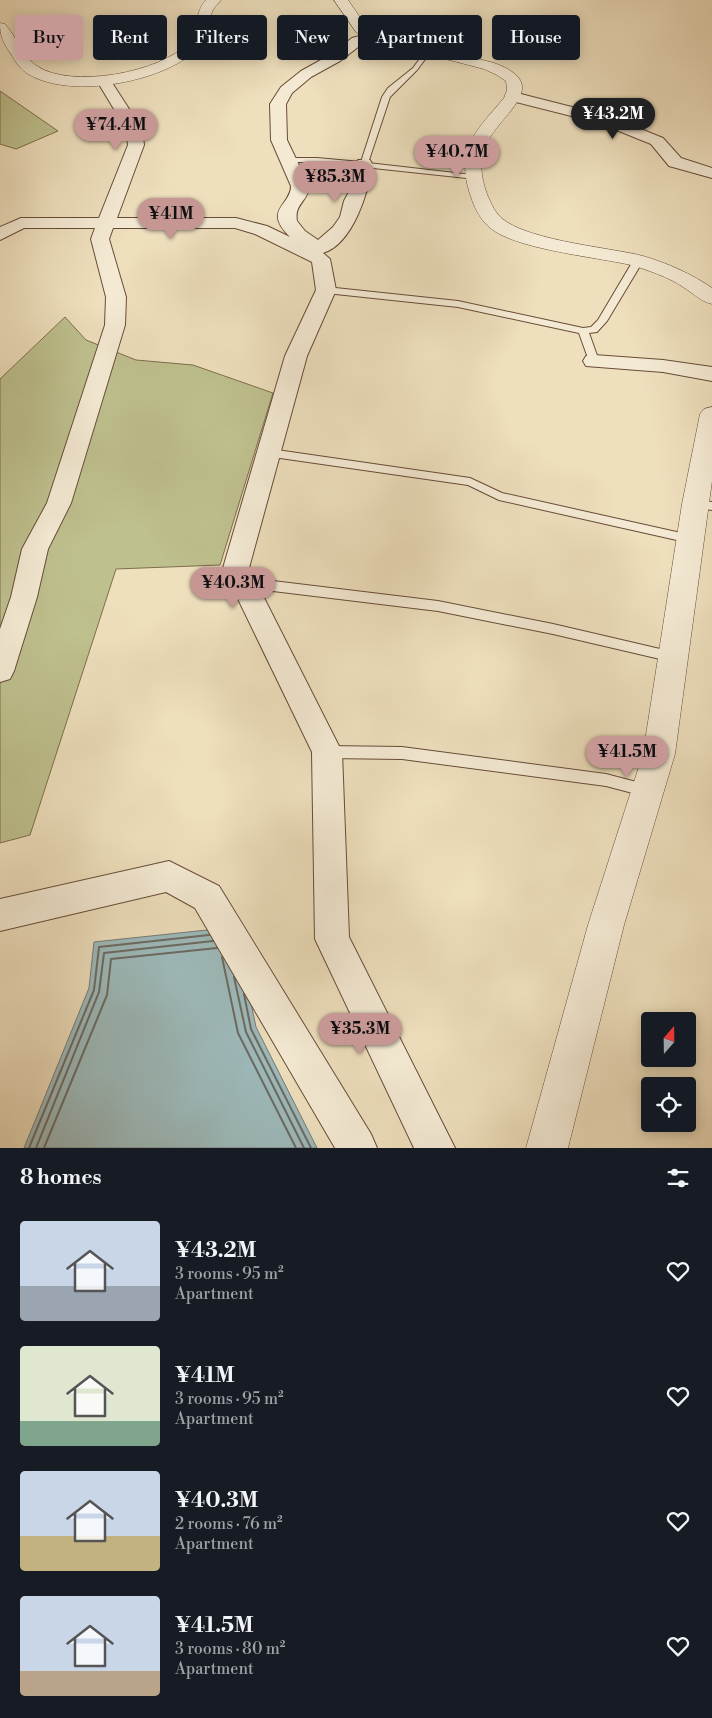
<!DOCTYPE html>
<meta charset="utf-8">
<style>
body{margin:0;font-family:"Libre Bodoni",serif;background:#20242c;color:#f1f3f6;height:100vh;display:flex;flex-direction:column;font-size:19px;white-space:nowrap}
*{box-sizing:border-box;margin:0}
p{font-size:16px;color:#9ea1a6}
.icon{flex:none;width:28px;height:28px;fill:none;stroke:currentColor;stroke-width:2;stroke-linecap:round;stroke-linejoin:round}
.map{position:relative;height:1148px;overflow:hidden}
.drawer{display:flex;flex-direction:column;background:#171b24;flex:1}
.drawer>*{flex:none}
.guide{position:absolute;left:15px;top:15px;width:682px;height:45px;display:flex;gap:10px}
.needle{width:32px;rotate:20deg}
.controls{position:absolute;left:641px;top:1012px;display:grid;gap:10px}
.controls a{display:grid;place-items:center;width:55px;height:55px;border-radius:5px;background:#171b24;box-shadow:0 2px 12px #0003;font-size:25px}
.price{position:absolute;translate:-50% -42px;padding:0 11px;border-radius:18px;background:#c59692;color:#111;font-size:16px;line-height:32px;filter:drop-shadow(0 1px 2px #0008)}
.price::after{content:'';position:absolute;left:50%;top:30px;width:15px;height:11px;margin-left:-8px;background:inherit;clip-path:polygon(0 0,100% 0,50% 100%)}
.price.on{background:#222;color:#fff}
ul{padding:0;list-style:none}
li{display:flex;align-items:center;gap:15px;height:125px;padding:0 20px}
li span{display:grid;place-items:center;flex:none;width:140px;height:100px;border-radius:5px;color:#555}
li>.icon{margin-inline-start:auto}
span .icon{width:60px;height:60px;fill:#fffc;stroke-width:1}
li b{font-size:21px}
h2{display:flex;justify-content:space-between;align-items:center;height:60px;padding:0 20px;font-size:21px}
.pill{padding:0 18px;border-radius:5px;background:#171b24;box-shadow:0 2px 12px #0003;font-size:18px;line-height:45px}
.pill.on{background:#c59692;color:#111}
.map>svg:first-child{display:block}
</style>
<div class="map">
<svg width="712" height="1148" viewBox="0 0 712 1148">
<rect width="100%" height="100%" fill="#eedfbd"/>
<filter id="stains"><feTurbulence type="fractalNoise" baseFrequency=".004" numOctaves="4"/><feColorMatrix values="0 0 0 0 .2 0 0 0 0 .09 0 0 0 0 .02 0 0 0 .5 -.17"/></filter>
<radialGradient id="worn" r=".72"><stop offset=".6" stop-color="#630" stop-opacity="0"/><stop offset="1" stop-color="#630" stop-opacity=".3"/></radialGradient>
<g fill="#bec08e" stroke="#7d6e4c">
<polygon points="0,91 58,131 16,149 0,144"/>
<polygon points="65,317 86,340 136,360 193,365 273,393 220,565 116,569 30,835 0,843 0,379"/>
</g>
<polygon fill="#9dbabb" stroke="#767a75" points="235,927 256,1027 317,1148 24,1148 89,988 94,942"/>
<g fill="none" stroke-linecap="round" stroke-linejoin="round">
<g stroke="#6c6a63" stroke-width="2">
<polyline points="222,957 238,1033 296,1148"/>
<polyline points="234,977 246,1032 304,1148"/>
<polyline points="244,994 251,1029 311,1148"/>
<polyline points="29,1148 94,990 99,947 209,935"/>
<polyline points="36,1148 99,992 104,953 213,941"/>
<polyline points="44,1148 107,995 111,959 217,948"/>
</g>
<defs>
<g id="service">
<polygon points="427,49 432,50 417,70 390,97 368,163 473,175 476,175 476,179 317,162 285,162 284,160 288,158 317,158 361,162 382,97 388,88 413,68"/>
<polygon points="638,258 643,261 607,321 597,332 589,333 599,361 594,364 589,361 579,333 458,307 326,293 321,290 326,287 458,301 583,328 591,327 598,320 633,261"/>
<polygon points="270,449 470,478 502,493 690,535 696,539 690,543 499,500 468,485 266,456 264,453"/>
<polygon points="695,500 712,502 712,510 691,507 689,504"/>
<polygon points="273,581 438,601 553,624 673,652 678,653 680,657 678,661 673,662 553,634 438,611 273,591 247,595 243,593 241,590 243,587"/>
<polygon points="327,746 402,747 606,774 648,785 653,786 655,791 653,796 648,797 606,786 402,759 327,758 322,756 320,752 322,748"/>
</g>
<g id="minor">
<path d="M 374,32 L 381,36 L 379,39 L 362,44 L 340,61 L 311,77 L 292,93 L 286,104 L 287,140 L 309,186 C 309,201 294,203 297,221 L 305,231 L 318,240 L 333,227 L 340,217 L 344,201 L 352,186 L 356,164 L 358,160 L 370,160 L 372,164 C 369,191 353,244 323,253 L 330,259 L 336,290 L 307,356 L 249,568 L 342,752 L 349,937 L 455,1148 L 414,1148 L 315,939 L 312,752 L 223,568 L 285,356 L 316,290 L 312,262 L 255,234 L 235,228 L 113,228 L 109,239 L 126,297 L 125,325 L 71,503 L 48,549 L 37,597 L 14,671 L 10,679 L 0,682 L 0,629 L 11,597 L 22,549 L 47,503 L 105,325 L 106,297 L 91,239 L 95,228 L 24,228 L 0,240 L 0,227 L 21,218 L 99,218 L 128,145 L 126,129 L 97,81 L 99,78 L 109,78 L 142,129 L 144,145 L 117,218 L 236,218 L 267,226 L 290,237 C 262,209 291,206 291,186 L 271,140 L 270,104 L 281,87 L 301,71 L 330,55 L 352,38 Z"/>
<polygon points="513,92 611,117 663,138 681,158 712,168 712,178 669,166 651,144 599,123 508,100 505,97 508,94"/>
<polygon points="594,355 663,360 712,367 712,381 663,372 586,366 583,361 586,356"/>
<polygon points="169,861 219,886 371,1134 377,1148 335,1148 195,908 166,892 0,931 0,899"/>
</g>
<g id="tertiary">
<path d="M 206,0 L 221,0 C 218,4 214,7 212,12 C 202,35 211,42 185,59 C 147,84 68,98 28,74 C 20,69 15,61 11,54 C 3,43 0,36 0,23 L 5,24 L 9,29 C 18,41 24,58 37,66 C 70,89 162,73 189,42 C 199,30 194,12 206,0 Z"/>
<path d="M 334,0 L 348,0 L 366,26 L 379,33 L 494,63 C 558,86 494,116 484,150 C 477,168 485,195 496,212 C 514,240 609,247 643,256 C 667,263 692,274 712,288 L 712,304 C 700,301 693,293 683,287 C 671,278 645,269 631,265 C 596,257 513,249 489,227 C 478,217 473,204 469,191 C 456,147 478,129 504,98 L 507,90 L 506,81 L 497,75 L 484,69 L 369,39 L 356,32 Z"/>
<polygon points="712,407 712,481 675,754 624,925 568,1148 526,1148 588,925 643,754 682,504 700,414 704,409"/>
</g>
</defs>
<use href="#service" stroke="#684c38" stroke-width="2"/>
<use href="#minor" stroke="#684c38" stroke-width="2"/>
<use href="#tertiary" stroke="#684c38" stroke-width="1"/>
<use href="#service" fill="#f4ead4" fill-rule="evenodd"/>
<use href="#minor" fill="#f4ead4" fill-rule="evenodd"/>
<use href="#tertiary" fill="#f4ead4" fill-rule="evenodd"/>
</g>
<rect width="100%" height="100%" filter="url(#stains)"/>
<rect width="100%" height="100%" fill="url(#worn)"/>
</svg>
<div class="controls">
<a><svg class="needle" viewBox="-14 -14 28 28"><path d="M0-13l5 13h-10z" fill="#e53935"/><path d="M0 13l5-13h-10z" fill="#9ea1a6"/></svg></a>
<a><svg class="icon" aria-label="locate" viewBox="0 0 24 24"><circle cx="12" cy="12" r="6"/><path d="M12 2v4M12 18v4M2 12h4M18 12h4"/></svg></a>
</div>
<b class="price on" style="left:613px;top:140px">¥43.2M</b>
<b class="price" style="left:116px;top:151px">¥74.4M</b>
<b class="price" style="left:457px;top:178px">¥40.7M</b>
<b class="price" style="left:335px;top:203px">¥85.3M</b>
<b class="price" style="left:171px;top:240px">¥41M</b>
<b class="price" style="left:233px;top:609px">¥40.3M</b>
<b class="price" style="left:627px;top:778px">¥41.5M</b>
<b class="price" style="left:360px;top:1055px">¥35.3M</b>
<div class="guide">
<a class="pill on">Buy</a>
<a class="pill">Rent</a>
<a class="pill">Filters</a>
<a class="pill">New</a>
<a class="pill">Apartment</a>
<a class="pill">House</a>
</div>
</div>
<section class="drawer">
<h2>8 homes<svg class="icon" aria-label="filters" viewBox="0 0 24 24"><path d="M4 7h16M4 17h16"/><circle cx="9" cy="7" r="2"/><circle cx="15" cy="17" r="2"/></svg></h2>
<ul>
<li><span style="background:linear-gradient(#c9d6e8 65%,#9aa5b1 0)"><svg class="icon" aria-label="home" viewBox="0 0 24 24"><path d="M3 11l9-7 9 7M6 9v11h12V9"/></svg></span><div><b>¥43.2M</b><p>3 rooms · 95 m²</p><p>Apartment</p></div><svg class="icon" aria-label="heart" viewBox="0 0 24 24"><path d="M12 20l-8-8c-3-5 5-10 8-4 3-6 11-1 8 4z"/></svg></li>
<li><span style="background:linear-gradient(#dfe7d0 75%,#7fa58c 0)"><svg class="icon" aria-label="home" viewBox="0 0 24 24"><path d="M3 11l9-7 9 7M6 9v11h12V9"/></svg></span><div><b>¥41M</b><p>3 rooms · 95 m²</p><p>Apartment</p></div><svg class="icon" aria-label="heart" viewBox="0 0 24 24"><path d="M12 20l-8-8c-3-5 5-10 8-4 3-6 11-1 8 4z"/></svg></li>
<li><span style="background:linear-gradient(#c9d6e8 65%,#c2b280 0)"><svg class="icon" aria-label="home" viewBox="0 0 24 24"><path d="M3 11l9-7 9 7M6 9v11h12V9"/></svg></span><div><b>¥40.3M</b><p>2 rooms · 76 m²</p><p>Apartment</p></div><svg class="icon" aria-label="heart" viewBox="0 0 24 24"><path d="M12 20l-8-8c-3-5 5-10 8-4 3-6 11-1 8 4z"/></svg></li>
<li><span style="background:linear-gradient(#c9d6e8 75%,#b9a48a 0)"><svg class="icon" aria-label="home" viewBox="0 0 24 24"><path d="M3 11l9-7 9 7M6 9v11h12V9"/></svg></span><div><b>¥41.5M</b><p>3 rooms · 80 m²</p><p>Apartment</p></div><svg class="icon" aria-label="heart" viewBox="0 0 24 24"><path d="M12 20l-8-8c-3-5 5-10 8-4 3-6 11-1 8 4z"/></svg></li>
</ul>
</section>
